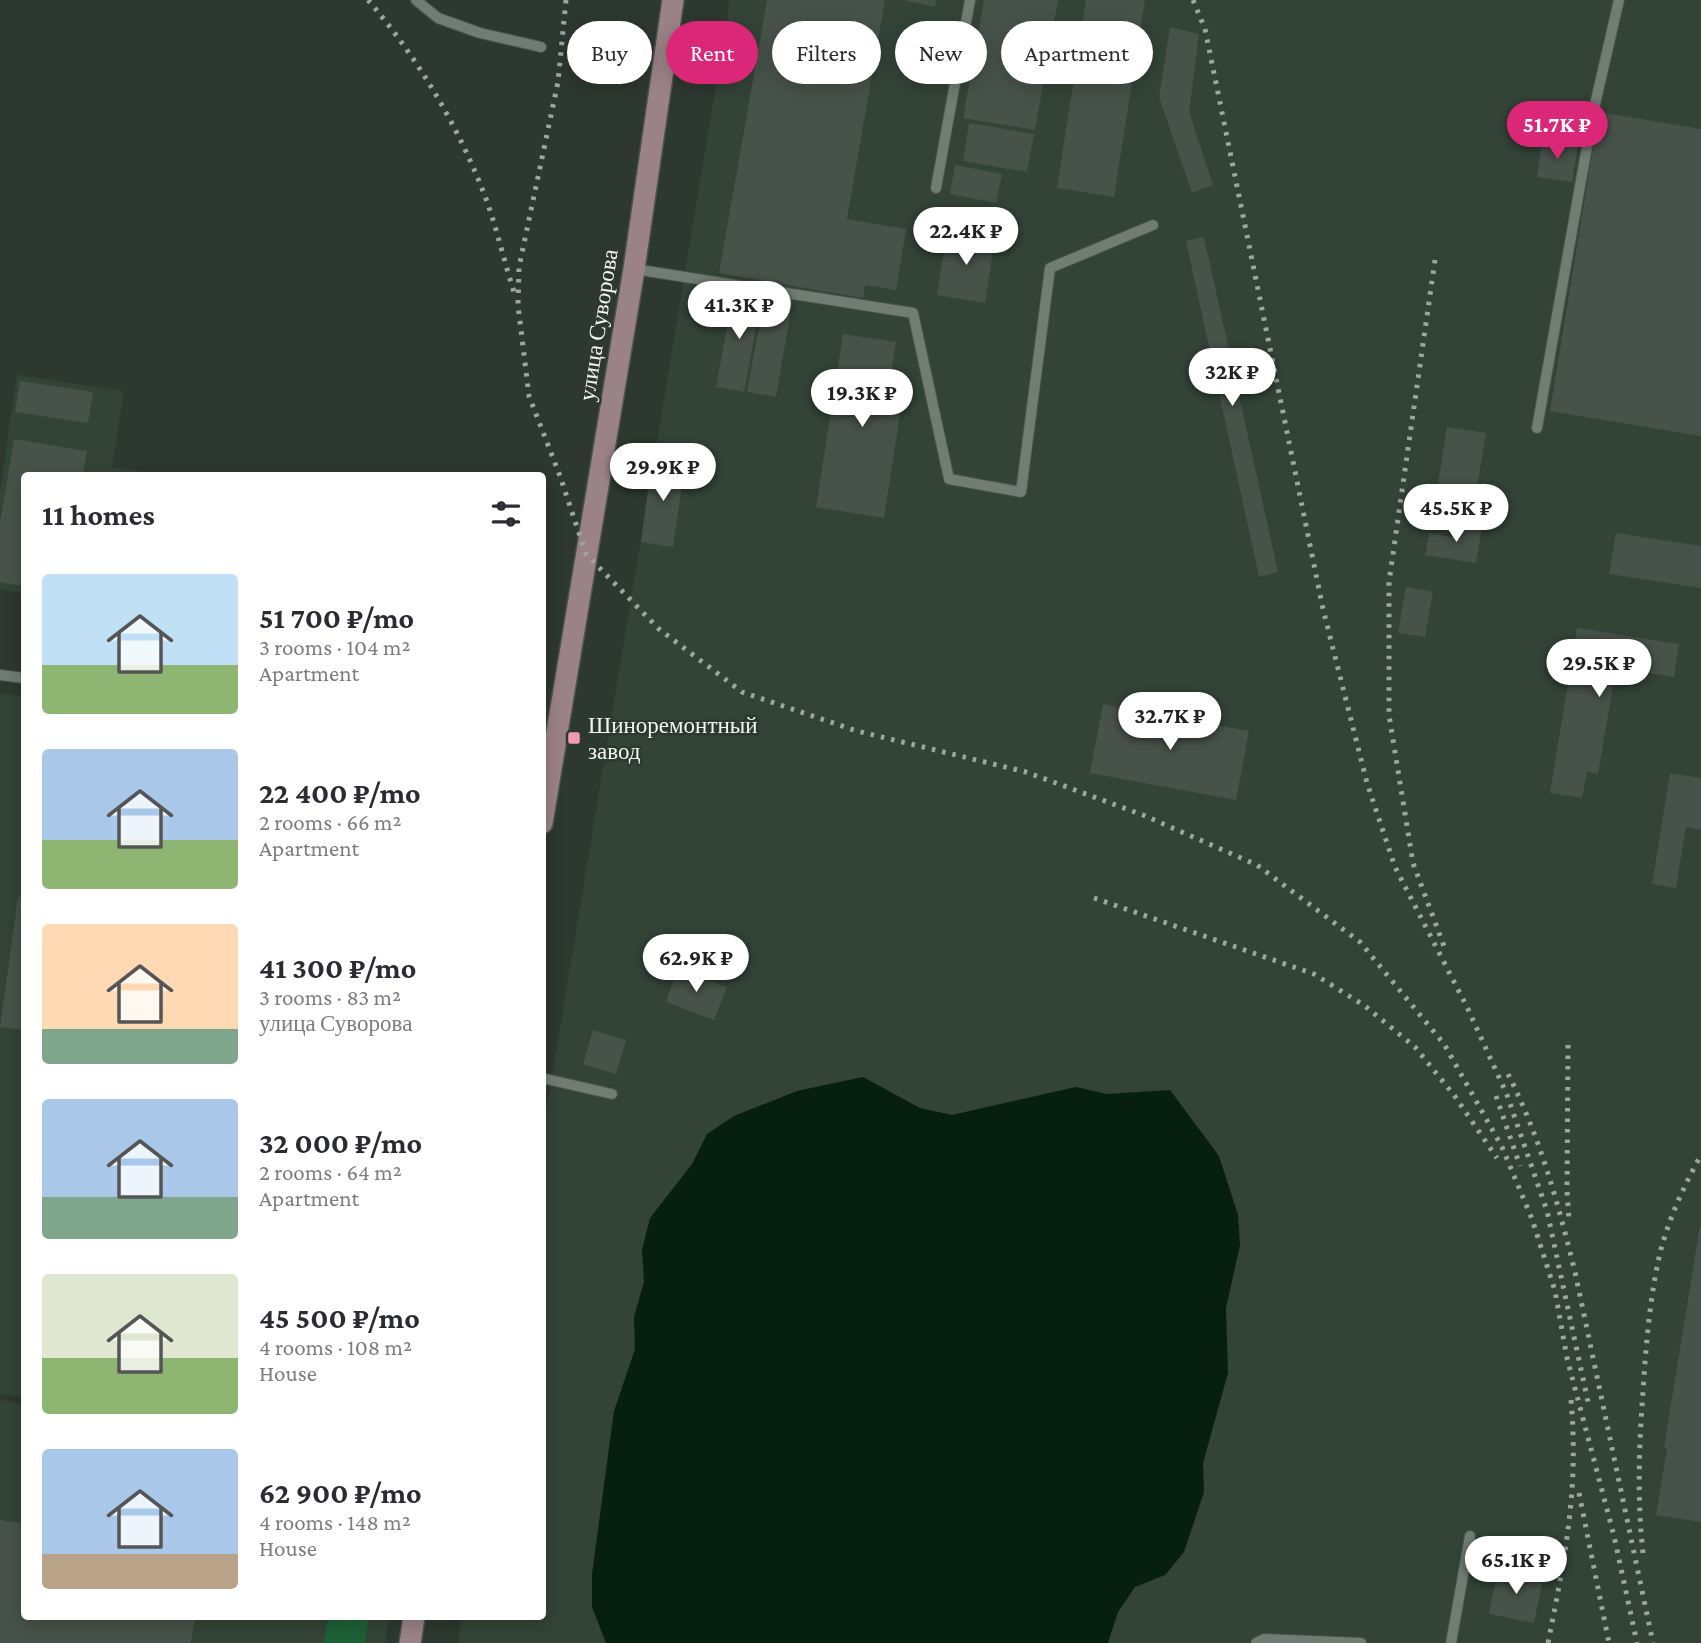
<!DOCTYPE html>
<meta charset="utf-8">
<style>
body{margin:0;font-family:"Crimson Pro",serif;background:#f7f7f7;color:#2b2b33;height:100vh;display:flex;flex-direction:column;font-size:26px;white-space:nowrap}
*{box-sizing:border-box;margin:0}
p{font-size:23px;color:#7c7c81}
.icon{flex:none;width:38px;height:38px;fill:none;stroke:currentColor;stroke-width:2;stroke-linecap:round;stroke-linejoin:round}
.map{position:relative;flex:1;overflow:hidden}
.details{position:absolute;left:21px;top:472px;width:525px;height:1148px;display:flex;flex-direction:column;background:#fff;border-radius:7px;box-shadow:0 4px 18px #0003}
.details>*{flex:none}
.hud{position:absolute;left:567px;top:21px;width:665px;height:63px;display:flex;gap:14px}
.price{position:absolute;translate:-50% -60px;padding:0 16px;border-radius:24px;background:#fff;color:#222;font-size:23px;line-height:46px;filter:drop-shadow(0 2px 4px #0008)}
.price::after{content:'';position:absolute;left:50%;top:42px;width:21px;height:16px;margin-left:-10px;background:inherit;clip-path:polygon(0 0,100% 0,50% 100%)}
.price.active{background:#db2777;color:#fff}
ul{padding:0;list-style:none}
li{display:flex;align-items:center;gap:21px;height:175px;padding:0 21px}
li span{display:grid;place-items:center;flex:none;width:196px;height:140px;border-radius:7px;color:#555}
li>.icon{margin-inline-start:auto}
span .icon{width:84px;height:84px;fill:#fffc;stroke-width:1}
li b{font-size:30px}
h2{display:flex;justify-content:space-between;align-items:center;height:84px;padding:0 21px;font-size:30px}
.chip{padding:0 24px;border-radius:32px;background:#fff;box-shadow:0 4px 18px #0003;font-size:24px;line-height:63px}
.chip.active{background:#db2777;color:#fff}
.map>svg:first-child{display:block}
</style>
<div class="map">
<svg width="1701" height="1643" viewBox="0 0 1701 1643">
<rect width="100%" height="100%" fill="#2d3830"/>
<g fill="#334337">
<polygon points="730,0 1701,0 1701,1643 458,1643 462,1617 542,1617 543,1131"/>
<polygon points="17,375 124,391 112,467 174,476 24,476 24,593 0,589 0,491"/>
<polygon points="0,693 24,697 24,1397 0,1394"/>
<polygon points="0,1400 24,1404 24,1617 389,1617 385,1643 0,1643"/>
</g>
<polygon fill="#1d6036" points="328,1617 369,1617 365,1643 324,1643"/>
<polygon fill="#061f0e" points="863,1077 920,1108 952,1115 1076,1087 1107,1094 1170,1090 1219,1156 1238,1215 1240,1245 1226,1308 1228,1373 1203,1463 1204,1492 1184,1552 1165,1575 1135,1587 1118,1612 1108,1643 606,1643 592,1607 592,1574 614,1411 635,1349 634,1317 644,1282 642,1250 650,1218 692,1164 707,1134 734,1116 797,1091"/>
<g fill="#47524a">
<polygon points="767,0 885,0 847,219 906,229 896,290 865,285 863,298 719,273"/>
<polygon points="903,0 936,0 935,7"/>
<polygon points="984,0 1058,0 1035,130 963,118"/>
<polygon points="1086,0 1145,0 1114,197 1057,188"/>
<polygon points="1170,27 1199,34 1189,112 1213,185 1192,193 1159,97"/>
<polygon points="1599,112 1701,129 1701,436 1550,411"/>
<polygon points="969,123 1034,134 1027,172 963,161"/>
<polygon points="1542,140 1578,146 1572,182 1537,177"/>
<polygon points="955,165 1002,174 996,203 950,194"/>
<polygon points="947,231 995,238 985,303 937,295"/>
<polygon points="1204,237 1278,572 1259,577 1186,241"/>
<polygon points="734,290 762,295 744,392 716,387"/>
<polygon points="765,294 793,299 776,397 747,392"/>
<polygon points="843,334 896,342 891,374 906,376 884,518 816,507"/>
<polygon points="20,381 93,392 88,423 15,412"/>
<polygon points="1447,427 1486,433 1471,523 1433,516"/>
<polygon points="14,439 87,451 83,476 24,476 24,586 0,582 0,523"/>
<polygon points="652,460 685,465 673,547 641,542"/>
<polygon points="1459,523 1482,527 1476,563 1425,555 1429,533 1457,538"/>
<polygon points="1616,533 1701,546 1701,588 1609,574"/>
<polygon points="1406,587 1433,592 1425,637 1398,633"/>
<polygon points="1577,628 1679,644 1674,677 1616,668 1598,774 1587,772 1582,798 1550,793"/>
<polygon points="1103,704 1249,731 1236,800 1090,773"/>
<polygon points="1670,773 1701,778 1701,830 1686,827 1676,888 1652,884"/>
<polygon points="18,897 24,898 24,1030 0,1027"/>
<polygon points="678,968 727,987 714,1020 666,1002"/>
<polygon points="593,1030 626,1040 616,1074 583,1064"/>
<polygon points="1700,1225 1701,1225 1701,1522 1656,1515 1667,1448 1664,1448"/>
<polygon points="0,1520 24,1524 24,1617 195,1617 191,1643 0,1643"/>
<polygon points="1498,1569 1543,1578 1534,1623 1489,1614"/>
</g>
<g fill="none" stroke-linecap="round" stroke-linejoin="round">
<defs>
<g id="lane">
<polyline points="416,0 438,18 480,33 541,47"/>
<polyline points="936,188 970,0"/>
<polyline points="634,269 913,313 949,479 1021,492 1050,268 1153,225"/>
<polyline points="1537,428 1593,113 1619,0"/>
<polyline points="0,675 24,678"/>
<polyline points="542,1078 612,1094"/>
<polyline points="1256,1643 1264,1639 1361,1643"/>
<polyline points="1451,1643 1470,1536"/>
</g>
<g id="secondary">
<polyline points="542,823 634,269 673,0"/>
<polyline points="410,1643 414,1617"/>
</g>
</defs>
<use href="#lane" stroke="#4a534c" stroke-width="12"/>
<use href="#secondary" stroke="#4a534c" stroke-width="24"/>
<use href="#lane" stroke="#717d74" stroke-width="10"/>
<use href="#secondary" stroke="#9b8287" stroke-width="21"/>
<g stroke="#9ea6a0" stroke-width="5" stroke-dasharray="3.5 7" stroke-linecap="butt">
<path d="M 368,0 C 418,58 459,127 486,199 C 497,229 504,261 514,292"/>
<polyline points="566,0 558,82 519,267 518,305 529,396 560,476 586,554 659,629 742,692 857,731 1026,772 1143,815 1257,865 1360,942 1444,1044 1502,1147 1532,1219 1555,1291 1567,1358 1614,1536 1637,1643"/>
<polyline points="1193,0 1205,29 1323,609 1367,783 1395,867 1468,1009 1507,1095 1547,1211 1588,1402"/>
<polyline points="1435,260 1389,582 1389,715 1413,863 1445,949"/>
<polyline points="1094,898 1314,974 1365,1006 1415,1047 1454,1095 1497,1158"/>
<polyline points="1568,1045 1567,1191 1569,1220"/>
<path d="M 1508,1074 C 1540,1137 1558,1203 1575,1272 L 1653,1643"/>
<polyline points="1496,1096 1520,1166"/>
<polyline points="1579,1493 1609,1643"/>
<path d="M 1643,1553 C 1637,1499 1639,1445 1643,1392 C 1646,1344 1650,1295 1661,1249 C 1670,1216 1685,1184 1701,1155"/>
<path d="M 1548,1643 C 1565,1557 1579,1489 1571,1400"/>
</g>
</g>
<rect fill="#f09ab4" stroke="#2d3830" stroke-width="2.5" x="567" y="731" width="14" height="14" rx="3.5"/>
<g text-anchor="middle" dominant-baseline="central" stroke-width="5" stroke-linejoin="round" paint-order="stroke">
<g font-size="23" fill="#f0f6f1" stroke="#2d3830">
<text transform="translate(598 325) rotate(-81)">улица Суворова</text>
</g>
<g font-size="23" fill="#f0f6f1" stroke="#2d3830" text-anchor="start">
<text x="588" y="725">Шиноремонтный<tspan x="588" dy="26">завод</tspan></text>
</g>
</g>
</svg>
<b class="price active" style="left:1557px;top:161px">51.7K ₽</b>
<b class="price" style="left:966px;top:267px">22.4K ₽</b>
<b class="price" style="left:739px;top:341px">41.3K ₽</b>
<b class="price" style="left:1232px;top:408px">32K ₽</b>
<b class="price" style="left:862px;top:429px">19.3K ₽</b>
<b class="price" style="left:663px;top:503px">29.9K ₽</b>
<b class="price" style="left:1456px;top:544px">45.5K ₽</b>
<b class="price" style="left:1599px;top:699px">29.5K ₽</b>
<b class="price" style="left:1170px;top:752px">32.7K ₽</b>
<b class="price" style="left:696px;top:994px">62.9K ₽</b>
<b class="price" style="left:1516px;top:1596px">65.1K ₽</b>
<div class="hud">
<a class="chip">Buy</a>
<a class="chip active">Rent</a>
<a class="chip">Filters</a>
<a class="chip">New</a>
<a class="chip">Apartment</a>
</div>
<section class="details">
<h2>11 homes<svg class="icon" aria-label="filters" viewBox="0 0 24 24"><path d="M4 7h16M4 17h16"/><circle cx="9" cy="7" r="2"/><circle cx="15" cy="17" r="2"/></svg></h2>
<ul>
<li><span style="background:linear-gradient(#bfe0f5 65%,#8fb573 0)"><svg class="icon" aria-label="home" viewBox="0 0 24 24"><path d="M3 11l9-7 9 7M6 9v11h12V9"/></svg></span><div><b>51 700 ₽/mo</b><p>3 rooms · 104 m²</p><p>Apartment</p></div></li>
<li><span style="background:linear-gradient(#a9c7e8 65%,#8fb573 0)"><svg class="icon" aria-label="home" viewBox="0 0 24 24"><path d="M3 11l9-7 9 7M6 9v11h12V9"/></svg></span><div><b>22 400 ₽/mo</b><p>2 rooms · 66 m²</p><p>Apartment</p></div></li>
<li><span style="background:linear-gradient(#ffd9b3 75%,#7fa58c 0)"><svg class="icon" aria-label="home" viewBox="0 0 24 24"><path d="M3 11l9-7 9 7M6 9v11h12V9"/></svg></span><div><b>41 300 ₽/mo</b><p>3 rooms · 83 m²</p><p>улица Суворова</p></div></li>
<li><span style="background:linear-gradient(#a9c7e8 70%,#7fa58c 0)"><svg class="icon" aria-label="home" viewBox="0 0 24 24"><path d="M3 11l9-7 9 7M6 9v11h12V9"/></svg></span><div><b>32 000 ₽/mo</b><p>2 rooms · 64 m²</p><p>Apartment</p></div></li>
<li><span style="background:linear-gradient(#dfe7d0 60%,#8fb573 0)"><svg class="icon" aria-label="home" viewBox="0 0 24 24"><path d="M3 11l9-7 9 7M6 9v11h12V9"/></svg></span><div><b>45 500 ₽/mo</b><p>4 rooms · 108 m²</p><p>House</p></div></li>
<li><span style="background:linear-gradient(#a9c7e8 75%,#b9a48a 0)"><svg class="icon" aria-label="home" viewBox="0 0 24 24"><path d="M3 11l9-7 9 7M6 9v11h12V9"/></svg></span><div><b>62 900 ₽/mo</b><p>4 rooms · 148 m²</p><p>House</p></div></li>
</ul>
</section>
</div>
